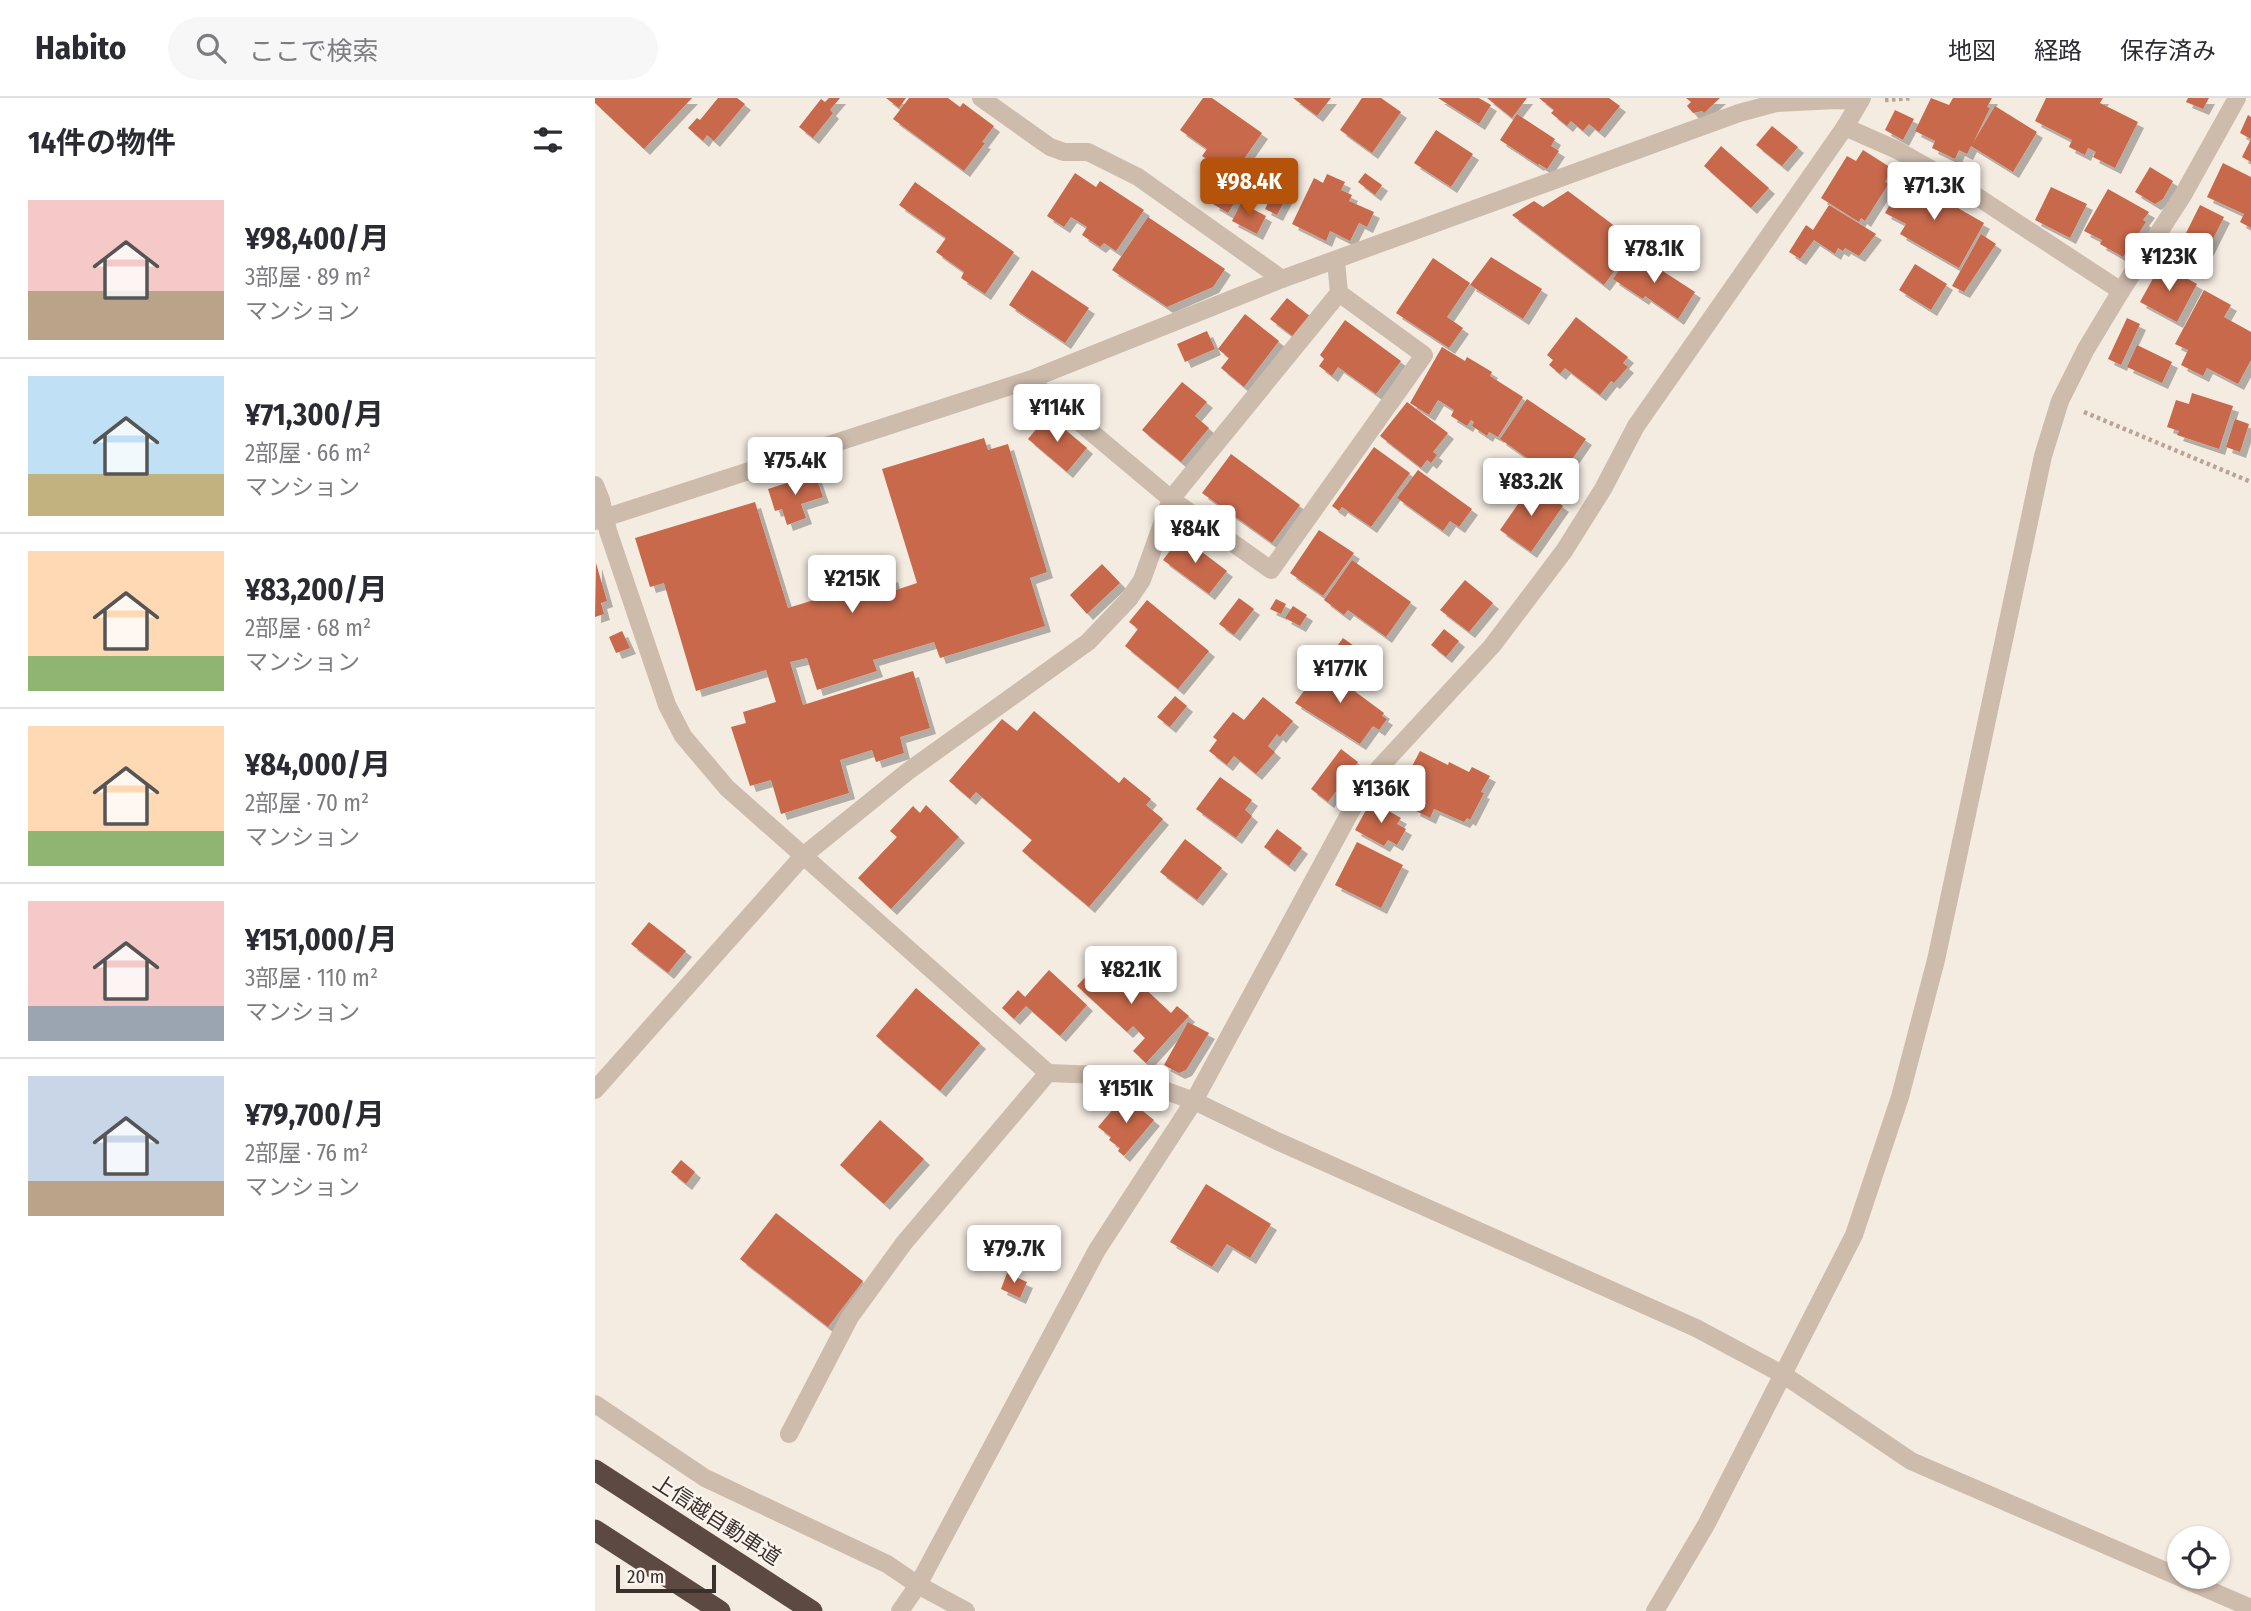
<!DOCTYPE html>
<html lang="ja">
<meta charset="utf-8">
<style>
body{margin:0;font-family:"Fira Sans Condensed","Noto Sans JP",sans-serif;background:#f7f7f7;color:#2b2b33;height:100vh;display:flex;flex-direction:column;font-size:26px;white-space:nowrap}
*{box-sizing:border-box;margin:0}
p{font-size:23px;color:#7c7c81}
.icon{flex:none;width:38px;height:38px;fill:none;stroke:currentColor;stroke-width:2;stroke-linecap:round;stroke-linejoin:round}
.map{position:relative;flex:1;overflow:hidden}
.details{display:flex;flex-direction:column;background:#fff;width:595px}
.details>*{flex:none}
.controls{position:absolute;left:1572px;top:1428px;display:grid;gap:14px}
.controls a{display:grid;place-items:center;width:63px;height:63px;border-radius:50%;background:#fff;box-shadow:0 2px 5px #0004;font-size:35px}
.scale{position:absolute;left:21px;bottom:18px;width:100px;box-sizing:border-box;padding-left:7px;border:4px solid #3b302b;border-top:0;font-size:19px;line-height:24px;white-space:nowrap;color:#3b302b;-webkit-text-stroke:5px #fbf5ee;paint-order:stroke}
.price{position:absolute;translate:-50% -60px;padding:0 16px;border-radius:7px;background:#fff;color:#222;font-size:23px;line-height:46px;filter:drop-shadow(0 2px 4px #0008)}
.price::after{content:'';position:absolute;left:50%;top:42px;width:21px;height:16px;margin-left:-10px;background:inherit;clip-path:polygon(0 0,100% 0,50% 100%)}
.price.active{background:#b45309;color:#fff}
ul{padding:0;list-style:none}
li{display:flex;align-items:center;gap:21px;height:175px;padding:0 28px}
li+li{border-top:2px solid #e1e1e2}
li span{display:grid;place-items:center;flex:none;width:196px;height:140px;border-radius:0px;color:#555}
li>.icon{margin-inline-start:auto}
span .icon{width:84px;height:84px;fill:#fffc;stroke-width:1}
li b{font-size:30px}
h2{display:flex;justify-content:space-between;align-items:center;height:84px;padding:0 28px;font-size:30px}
header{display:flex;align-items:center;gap:42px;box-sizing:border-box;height:98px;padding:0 35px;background:#fff;border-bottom:2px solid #e1e1e2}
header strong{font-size:33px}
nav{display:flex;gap:38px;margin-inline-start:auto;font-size:24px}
.search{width:490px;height:63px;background:#f7f7f7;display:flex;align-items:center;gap:18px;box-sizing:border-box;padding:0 24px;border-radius:38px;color:#7c7c81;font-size:26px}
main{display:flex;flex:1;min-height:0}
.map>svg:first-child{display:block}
</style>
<header>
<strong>Habito</strong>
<div class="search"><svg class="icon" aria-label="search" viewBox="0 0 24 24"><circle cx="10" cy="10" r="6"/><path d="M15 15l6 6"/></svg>ここで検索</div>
<nav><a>地図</a><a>経路</a><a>保存済み</a></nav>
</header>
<main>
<section class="details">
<h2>14件の物件<svg class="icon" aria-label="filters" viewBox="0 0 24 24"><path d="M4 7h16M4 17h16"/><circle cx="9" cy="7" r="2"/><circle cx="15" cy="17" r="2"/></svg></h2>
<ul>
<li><span style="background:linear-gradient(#f6c9c9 65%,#b9a48a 0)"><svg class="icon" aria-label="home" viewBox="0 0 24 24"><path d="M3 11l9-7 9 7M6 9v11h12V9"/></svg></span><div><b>¥98,400/月</b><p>3部屋 · 89 m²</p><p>マンション</p></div></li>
<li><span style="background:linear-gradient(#bfe0f5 70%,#c2b280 0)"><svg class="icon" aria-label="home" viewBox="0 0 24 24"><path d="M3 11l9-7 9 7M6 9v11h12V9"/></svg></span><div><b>¥71,300/月</b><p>2部屋 · 66 m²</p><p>マンション</p></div></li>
<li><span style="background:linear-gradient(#ffd9b3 75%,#8fb573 0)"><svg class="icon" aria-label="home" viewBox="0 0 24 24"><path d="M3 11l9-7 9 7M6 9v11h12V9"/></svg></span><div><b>¥83,200/月</b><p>2部屋 · 68 m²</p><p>マンション</p></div></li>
<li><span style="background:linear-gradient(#ffd9b3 75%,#8fb573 0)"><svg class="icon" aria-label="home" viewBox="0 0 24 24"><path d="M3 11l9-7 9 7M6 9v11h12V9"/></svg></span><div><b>¥84,000/月</b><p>2部屋 · 70 m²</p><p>マンション</p></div></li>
<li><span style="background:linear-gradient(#f6c9c9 75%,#9aa5b1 0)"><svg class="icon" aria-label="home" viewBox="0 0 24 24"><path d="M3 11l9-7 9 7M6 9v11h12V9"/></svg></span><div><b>¥151,000/月</b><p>3部屋 · 110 m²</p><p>マンション</p></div></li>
<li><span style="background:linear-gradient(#c9d6e8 75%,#b9a48a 0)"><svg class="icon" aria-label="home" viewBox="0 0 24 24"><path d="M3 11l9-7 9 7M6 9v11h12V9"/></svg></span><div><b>¥79,700/月</b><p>2部屋 · 76 m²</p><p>マンション</p></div></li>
</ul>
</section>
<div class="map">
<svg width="1656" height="1513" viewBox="0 0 1656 1513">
<defs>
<filter id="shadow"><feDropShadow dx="6" dy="6" stdDeviation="0" flood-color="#0004"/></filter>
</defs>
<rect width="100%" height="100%" fill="#f4ebe1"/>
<g fill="#c8694b" filter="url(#shadow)">
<polygon points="0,0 97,0 49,51 0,5"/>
<polygon points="123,0 142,0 150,6 119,43 112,37 108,43 93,30 102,20 105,22"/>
<polygon points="234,0 245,0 235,12 238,15 218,40 204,29 226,1 230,4"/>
<polygon points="291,0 311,0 304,10"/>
<polygon points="314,0 353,0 365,9 368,5 399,28 387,44 390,45 369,73 298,21"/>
<polygon points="608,0 617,0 667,35 642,71 632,64 627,71 607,58 612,51 585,32"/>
<polygon points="698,0 736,0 722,18"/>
<polygon points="767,0 786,0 806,14 777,55 745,32"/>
<polygon points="843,0 884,0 896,7 884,26"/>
<polygon points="892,0 932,0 917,20"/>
<polygon points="944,0 1014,0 1025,8 1004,34 994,26 988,33 976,23 972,28 956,15 959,12"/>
<polygon points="1091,0 1125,0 1109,15 1107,13 1098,15 1092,8 1096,4"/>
<polygon points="1336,0 1354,7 1358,0 1397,0 1392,9 1395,10 1378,45 1400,8 1442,34 1418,74 1376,48 1372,56 1364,52 1360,61 1337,50 1340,43 1320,33"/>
<polygon points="1451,0 1508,0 1505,5 1543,24 1520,70 1498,59 1501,54 1493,50 1490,57 1474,49 1477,42 1440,23"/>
<polygon points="1593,0 1614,0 1608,11 1591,4"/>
<polygon points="1300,12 1319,21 1308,42 1290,32"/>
<polygon points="922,16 960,41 956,48 964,53 952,71 944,66 943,67 905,42"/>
<polygon points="1653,17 1656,19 1656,64 1647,59 1656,41 1645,35"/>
<polygon points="1177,28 1203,49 1187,68 1161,47"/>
<polygon points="841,32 878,56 856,89 819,65"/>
<polygon points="1126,48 1174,90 1156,110 1109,68"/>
<polygon points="1268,52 1298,71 1290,84 1294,85 1270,123 1266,120 1264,124 1226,100 1252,58 1261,63"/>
<polygon points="1628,65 1656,79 1656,130 1645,124 1649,116 1612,99"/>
<polygon points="1555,69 1578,83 1568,101 1560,106 1540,94"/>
<polygon points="480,75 501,89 505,83 549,112 521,153 509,145 505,149 487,137 492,129 476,119 469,129 452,118"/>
<polygon points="770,75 787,87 780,97 763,84"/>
<polygon points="732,76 750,84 746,92 757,97 754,103 779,114 772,129 764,125 755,143 735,133 731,143 697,126 719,80 728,85"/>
<polygon points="1312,77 1336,91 1335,94 1389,125 1364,170 1305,136 1311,126 1290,115"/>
<polygon points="643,78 653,84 633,115 618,106 634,79 641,83"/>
<polygon points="320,84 419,154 390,196 366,180 369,174 341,154 351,140 304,107"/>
<polygon points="1456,89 1492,106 1475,140 1440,122"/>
<polygon points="1513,91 1554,114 1548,122 1551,124 1528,159 1505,146 1507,142 1489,133"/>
<polygon points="680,92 692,98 682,117 670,111"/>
<polygon points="973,93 1041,144 1009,187 917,117 939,103 948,109"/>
<polygon points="646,105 671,118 662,136 637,123"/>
<polygon points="1234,107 1281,136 1264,158 1250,150 1248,153 1243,150 1240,156 1219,142 1205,161 1194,154 1211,127 1218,132"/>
<polygon points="1605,107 1629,119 1610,157 1586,145"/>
<polygon points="553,119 630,171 618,189 572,209 517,172"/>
<polygon points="1386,136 1401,146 1369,194 1357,188"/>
<polygon points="1037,153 1100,194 1083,221 1050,198 1048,201 1018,181"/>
<polygon points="896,159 947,191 928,221 875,187"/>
<polygon points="838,160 875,185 852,219 868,230 854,250 801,215"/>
<polygon points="1320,166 1352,186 1336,212 1304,192"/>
<polygon points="1566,166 1602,186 1582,224 1545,204"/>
<polygon points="437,172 494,210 470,245 414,207"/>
<polygon points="1609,192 1636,207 1629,219 1656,234 1656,262 1643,286 1612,270 1608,278 1586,267 1593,252 1580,246"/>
<polygon points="692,200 716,219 700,240 675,221"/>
<polygon points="650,216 684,243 649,289 626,270 634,260 623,251"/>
<polygon points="981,219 1033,259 1028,265 1033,269 1019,285 1016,283 1005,297 970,270 965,276 954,267 958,262 952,257"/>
<polygon points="1532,220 1545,226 1526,267 1513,261"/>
<polygon points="750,222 806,263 781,296 743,269 737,278 724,268 729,261 725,257"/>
<polygon points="612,233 620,251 590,264 582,246"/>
<polygon points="1542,247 1577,264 1567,285 1532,269"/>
<polygon points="847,249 870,263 872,259 897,274 895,278 928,299 903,339 894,334 892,338 877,328 879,324 876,322 872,328 856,318 859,312 843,302 834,317 815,305"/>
<polygon points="587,284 612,304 600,318 614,330 586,364 547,332"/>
<polygon points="1597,295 1638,308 1624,351 1582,337 1584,333 1572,329 1581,302 1594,306"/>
<polygon points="932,301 991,341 967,376 952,365 948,371 905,341"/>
<polygon points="812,304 853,335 838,354 842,357 836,365 832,362 826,370 785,338"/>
<polygon points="453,317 492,350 472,374 433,341"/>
<polygon points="1640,321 1654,326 1645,354 1631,349"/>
<polygon points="389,340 393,352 413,346 452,474 435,480 450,528 345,560 339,544 278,562 282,573 222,592 212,560 195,564 208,607 318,573 335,630 305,639 309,655 281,664 277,652 245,662 254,695 186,716 176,682 155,688 136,629 151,625 148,614 181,604 171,572 101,593 69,485 55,489 40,440 160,404 193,510 297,478 301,492 322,485 287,371"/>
<polygon points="779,349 815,375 776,429 747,409 744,413 737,408"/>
<polygon points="636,356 705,407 677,445 607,395"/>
<polygon points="823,372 877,411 864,429 855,423 848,433 802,400"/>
<polygon points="220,376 228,399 206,406 211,420 192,427 187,411 180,413 173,391"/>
<polygon points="937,386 968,408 936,454 905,432"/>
<polygon points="724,432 759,455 728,498 695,475"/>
<polygon points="586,438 632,473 614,496 568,462"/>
<polygon points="757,462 816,504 791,539 753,512 749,517 729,502"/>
<polygon points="1,465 12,503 6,505 9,516 0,519"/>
<polygon points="507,466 525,485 492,516 475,497"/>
<polygon points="870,482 898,505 874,534 845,512"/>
<polygon points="644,500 659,511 639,537 624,526"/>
<polygon points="681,501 691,506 686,516 675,511"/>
<polygon points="552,502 614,553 583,591 530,548 543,531 534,524"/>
<polygon points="698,508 712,517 705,528 690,520"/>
<polygon points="849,531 864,543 851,559 836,547"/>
<polygon points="27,533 35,550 21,555 14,539"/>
<polygon points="748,540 781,564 765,587 731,563"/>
<polygon points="730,564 757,584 754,589 789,615 787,618 792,621 784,632 778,628 765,646 700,605"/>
<polygon points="580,598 592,608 575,629 562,619"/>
<polygon points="668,599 698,623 685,639 682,636 673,648 680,654 661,676 639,658 632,667 614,653 622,642 618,639 638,614 649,622"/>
<polygon points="439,613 524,685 529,679 556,701 551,707 568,721 494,809 427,753 437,742 381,694 375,701 354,683 407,621 422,633"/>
<polygon points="746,651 763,664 733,704 716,691"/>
<polygon points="825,653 853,667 854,664 874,674 877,669 895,678 886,694 889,695 875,722 872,720 869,724 839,711 835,720 819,712 823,703 804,693"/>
<polygon points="625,679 657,702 650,712 657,718 641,740 601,711"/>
<polygon points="776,703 806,720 802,726 811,731 802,747 793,742 789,748 760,732"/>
<polygon points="331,707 364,739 296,811 263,780 302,739 295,733 318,708 325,715"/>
<polygon points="682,731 707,750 694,768 669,749"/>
<polygon points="590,741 627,770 602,802 565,774"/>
<polygon points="762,744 808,767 786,810 740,787"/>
<polygon points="54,824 91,853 73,875 36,846"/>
<polygon points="512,855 576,915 582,908 594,918 551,965 538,953 550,940 538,928 532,934 482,888"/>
<polygon points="454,872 492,907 465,938 431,908 419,921 407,910 423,892 430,899"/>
<polygon points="321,890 385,945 345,993 281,938"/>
<polygon points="593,924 614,935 591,972 584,975 569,967"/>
<polygon points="529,998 559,1022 529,1058 523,1053 525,1050 514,1042 516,1039 503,1029"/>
<polygon points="285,1022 329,1061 289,1106 245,1067"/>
<polygon points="86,1062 100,1074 91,1086 76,1074"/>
<polygon points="611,1086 676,1126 655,1160 632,1146 617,1169 575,1144"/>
<polygon points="181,1115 268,1183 233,1229 145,1161"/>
<polygon points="412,1175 432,1184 425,1200 406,1191"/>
</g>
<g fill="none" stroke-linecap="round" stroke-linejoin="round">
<g stroke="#b9a596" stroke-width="4.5" stroke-dasharray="3.5 3.5" stroke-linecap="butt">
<polyline points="1290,2 1317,0"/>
<polyline points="1489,314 1656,384"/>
</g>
<g stroke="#cdbbac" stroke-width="18">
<polyline points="386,0 455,49 469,54 493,54 543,79 687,181"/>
<polyline points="1250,29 1302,52 1366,88 1526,193"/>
<polyline points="434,282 576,401 676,472 829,257 744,195 741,163"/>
<polyline points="0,387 6,402 13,433 72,607 88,638 132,690 453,975 530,978 599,1003 682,1043 1101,1230 1189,1277 1316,1363 1656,1510"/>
<polyline points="0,423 434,282 687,181 1144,15 1181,5 1240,2 1265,3"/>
<polyline points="0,992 208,758 312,674 493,544 534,501 547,482 576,401 744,195"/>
<polyline points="0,1306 110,1380 292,1466 323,1487 371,1513"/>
<polyline points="194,1336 255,1219 309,1145 453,975"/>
<polyline points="305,1513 323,1487 502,1152 599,1003 763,700 785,669 897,548 969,453 1008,391 1041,328 1250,29 1267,0"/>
<polyline points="1060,1513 1111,1427 1259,1137 1305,999 1341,862 1448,358 1465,303 1491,251 1526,193 1588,97 1642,0"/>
</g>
<g stroke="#5c4a42" stroke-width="21">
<polyline points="0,1372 217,1513"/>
<polyline points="0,1432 125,1513"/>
</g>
</g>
<g text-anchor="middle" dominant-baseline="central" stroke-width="5" stroke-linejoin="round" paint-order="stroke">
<g font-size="21" fill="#3b302b" stroke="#fbf5ee">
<text transform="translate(122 1422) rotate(33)">上信越自動車道</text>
</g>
</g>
</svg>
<div class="controls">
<a><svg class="icon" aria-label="locate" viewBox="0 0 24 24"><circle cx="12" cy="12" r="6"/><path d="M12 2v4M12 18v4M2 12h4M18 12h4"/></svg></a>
</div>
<div class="scale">20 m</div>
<b class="price active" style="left:654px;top:120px">¥98.4K</b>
<b class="price" style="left:1339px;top:124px">¥71.3K</b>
<b class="price" style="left:1059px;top:187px">¥78.1K</b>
<b class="price" style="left:1574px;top:195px">¥123K</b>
<b class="price" style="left:462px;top:346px">¥114K</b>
<b class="price" style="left:200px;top:399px">¥75.4K</b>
<b class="price" style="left:936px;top:420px">¥83.2K</b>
<b class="price" style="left:600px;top:467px">¥84K</b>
<b class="price" style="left:257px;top:517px">¥215K</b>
<b class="price" style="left:745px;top:607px">¥177K</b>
<b class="price" style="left:786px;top:727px">¥136K</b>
<b class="price" style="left:536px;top:908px">¥82.1K</b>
<b class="price" style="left:531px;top:1027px">¥151K</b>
<b class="price" style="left:419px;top:1187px">¥79.7K</b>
</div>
</main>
